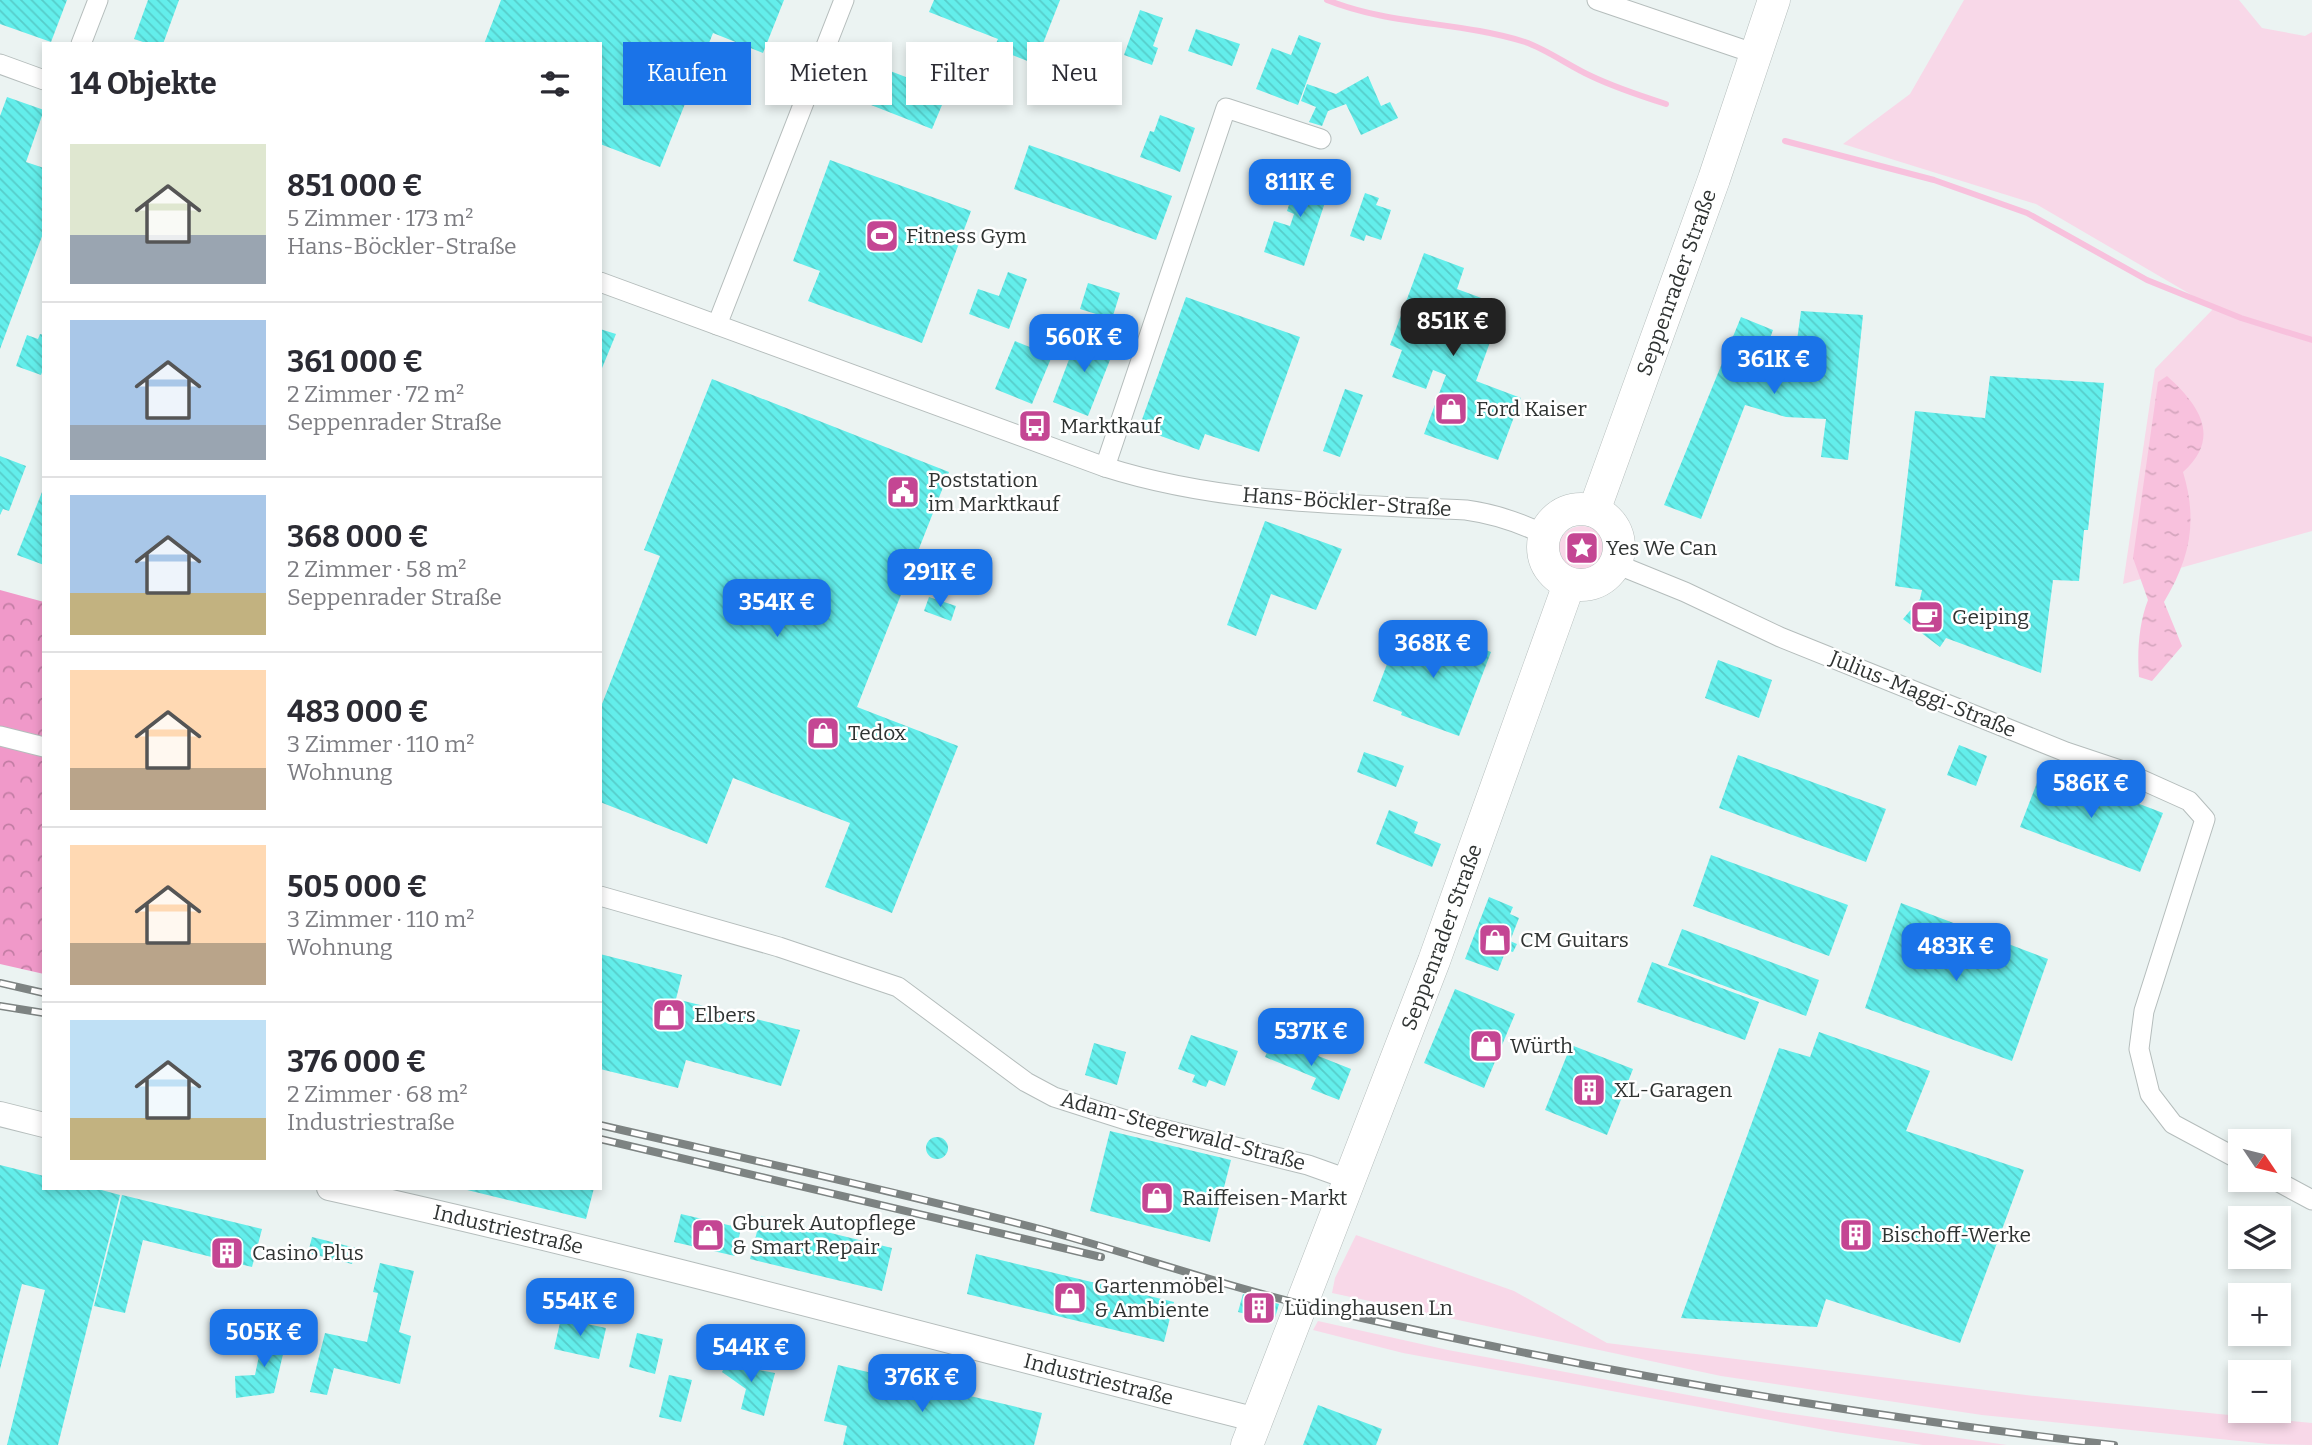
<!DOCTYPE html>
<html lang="de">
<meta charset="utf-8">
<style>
body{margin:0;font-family:Bitter,serif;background:#f2f2f3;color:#2b2b33;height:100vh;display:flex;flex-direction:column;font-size:26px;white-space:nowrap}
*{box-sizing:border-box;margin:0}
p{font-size:23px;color:#7c7c81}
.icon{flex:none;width:38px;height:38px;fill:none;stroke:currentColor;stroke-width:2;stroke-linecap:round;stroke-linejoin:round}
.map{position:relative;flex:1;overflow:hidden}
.panel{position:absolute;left:42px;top:42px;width:560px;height:1148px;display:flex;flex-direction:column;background:#fff;border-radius:0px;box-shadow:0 4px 10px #0003}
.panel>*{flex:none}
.hud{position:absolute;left:623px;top:42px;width:665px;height:63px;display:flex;gap:14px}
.needle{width:46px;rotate:125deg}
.controls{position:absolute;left:2228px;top:1129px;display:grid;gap:14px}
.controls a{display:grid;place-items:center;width:63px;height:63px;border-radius:0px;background:#fff;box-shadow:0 4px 10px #0003;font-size:35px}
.price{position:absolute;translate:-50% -60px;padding:0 16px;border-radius:14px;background:#1a73e8;color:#fff;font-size:23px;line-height:46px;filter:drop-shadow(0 2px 4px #0008)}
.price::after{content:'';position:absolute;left:50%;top:42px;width:21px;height:16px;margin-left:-10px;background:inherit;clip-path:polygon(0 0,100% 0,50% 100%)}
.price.active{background:#222;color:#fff}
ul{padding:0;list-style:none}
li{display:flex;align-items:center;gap:21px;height:175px;padding:0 28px}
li+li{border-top:2px solid #e1e1e2}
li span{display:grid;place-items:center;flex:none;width:196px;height:140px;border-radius:0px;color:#555}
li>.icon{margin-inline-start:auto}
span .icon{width:84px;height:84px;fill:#fffc;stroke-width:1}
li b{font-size:30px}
h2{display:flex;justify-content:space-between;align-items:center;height:84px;padding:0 28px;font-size:30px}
.pill{padding:0 24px;border-radius:0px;background:#fff;box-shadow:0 4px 10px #0003;font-size:24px;line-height:63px}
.pill.active{background:#1a73e8;color:#fff}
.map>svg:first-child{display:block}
</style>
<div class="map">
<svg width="2312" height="1445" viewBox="0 0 2312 1445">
<defs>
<pattern id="forest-crowns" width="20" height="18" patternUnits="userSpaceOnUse" patternTransform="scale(1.75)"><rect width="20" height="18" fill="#f099c9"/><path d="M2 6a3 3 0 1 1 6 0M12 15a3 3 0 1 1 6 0" fill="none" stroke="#c37da4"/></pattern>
<pattern id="water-ripples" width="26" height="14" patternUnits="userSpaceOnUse" patternTransform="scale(1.75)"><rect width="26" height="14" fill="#f8c1dd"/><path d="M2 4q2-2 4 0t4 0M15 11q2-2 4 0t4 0" fill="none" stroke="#d5a6be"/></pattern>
<pattern id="building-back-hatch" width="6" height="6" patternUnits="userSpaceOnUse" patternTransform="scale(1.75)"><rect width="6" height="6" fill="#63eeeb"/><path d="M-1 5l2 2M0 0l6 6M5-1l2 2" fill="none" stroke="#56cdca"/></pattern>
</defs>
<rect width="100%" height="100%" fill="#ebf3f2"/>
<g fill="#f8d8e8">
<polygon points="1964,0 2239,0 2262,28 2305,36 2312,32 2312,531 2123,584 2155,369 2214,308 2036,204 1843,144 1910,94"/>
<circle cx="1582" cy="550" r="24"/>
<polygon points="1356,1235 1514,1291 1607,1343 2035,1396 2312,1423 2312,1445 2269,1444 1982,1415 1721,1376 1332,1293 1335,1278"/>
<polygon points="1318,1321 1448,1350 1779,1412 2007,1445 1923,1445 1836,1432 1403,1353 1313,1330"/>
</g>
<polygon fill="url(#forest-crowns)" points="0,590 44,602 44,974 0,964"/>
<path fill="url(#water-ripples)" d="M 2167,376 C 2199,405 2222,437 2183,472 C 2198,521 2190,559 2164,602 L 2182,646 L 2152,681 L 2139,677 C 2137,651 2139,623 2148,600 L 2133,558 L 2158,382 Z"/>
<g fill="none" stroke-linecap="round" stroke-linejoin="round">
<g stroke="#f8c1dd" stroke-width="6">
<path d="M 1327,0 C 1392,26 1458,21 1525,42 C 1548,50 1569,66 1591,76 C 1616,88 1641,96 1666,104"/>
<polyline points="1785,141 1934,180 2027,213 2147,280 2241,318 2312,340"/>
</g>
</g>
<g fill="url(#building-back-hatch)">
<polygon points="0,0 67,0 51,42 0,24"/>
<polygon points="148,0 179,0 163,44 149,44 134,39"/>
<polygon points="501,0 784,0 763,53 713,33 660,167 600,144 600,44 484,44"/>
<polygon points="934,0 1060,0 1035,64 994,48 998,39 929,12"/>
<polygon points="1140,10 1163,18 1153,46 1158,48 1152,65 1124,55"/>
<polygon points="1196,29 1240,44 1232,66 1188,51"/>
<polygon points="1299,35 1321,43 1298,105 1256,89 1272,48 1291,55"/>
<polygon points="880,67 947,93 932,129 866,103"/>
<polygon points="1368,76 1381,106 1390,102 1398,118 1361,135 1346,104 1328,111 1322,126 1309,122 1316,107 1301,101 1307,84 1336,94"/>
<polygon points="7,97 44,110 26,162 44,168 44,231 0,349 0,116"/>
<polygon points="1160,115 1195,128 1180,172 1140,157 1150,131 1154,132"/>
<polygon points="1029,145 1172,196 1156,240 1014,189"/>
<polygon points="830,160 971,211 922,343 808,301 820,271 793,261"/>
<polygon points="1301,168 1333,178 1304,266 1264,252 1274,221 1290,226 1294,214 1287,211"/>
<polygon points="1365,193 1379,198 1376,205 1391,210 1381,240 1366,235 1364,241 1350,236"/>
<polygon points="1424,253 1464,268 1457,289 1503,306 1476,381 1521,398 1498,460 1424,434 1446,375 1433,370 1426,389 1392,377 1402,350 1390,345"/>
<polygon points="1008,272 1027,279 1009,329 969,314 978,289 999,296"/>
<polygon points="1088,283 1120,293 1112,319 1080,309"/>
<polygon points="1186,297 1300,337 1259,452 1205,434 1199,450 1139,428"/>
<polygon points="1801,311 1863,315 1848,460 1821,457 1826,419 1786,417 1745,405 1701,519 1664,505 1741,317 1773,330 1766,349 1795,355"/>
<polygon points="600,329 616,334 600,373"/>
<polygon points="1079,333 1115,347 1088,416 1053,402"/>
<polygon points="40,334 44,335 44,367 41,375 16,366 27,335 38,339"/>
<polygon points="1015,341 1052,356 1032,404 995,389"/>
<polygon points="1990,376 2104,383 2088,530 2084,530 2079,581 2053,580 2041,673 1946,638 1940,647 1903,619 1920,599 1922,590 1895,586 1915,411 1985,418"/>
<polygon points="712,379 949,472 857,707 958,746 892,913 825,887 850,823 733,778 707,844 600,802 600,709 660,556 644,550"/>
<polygon points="1345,389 1363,395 1340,457 1323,451"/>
<polygon points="0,456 26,466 9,511 3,509 0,515"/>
<polygon points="44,487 44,565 17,555"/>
<polygon points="1265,521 1342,549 1316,610 1271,594 1256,636 1227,625"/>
<polygon points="929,597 956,606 951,621 924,611"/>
<polygon points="1433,630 1491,652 1459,736 1401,715 1402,712 1373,701 1398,635 1427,646"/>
<polygon points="1718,660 1772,680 1759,718 1705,698"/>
<polygon points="1959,745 1987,756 1976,786 1947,775"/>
<polygon points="1364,752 1404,766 1396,787 1357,772"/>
<polygon points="1738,755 1886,809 1866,862 1719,808"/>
<polygon points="2043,767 2163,813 2140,872 2020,827"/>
<polygon points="1389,810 1418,822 1414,833 1441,844 1432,867 1376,844"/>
<polygon points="1711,855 1848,905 1829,956 1693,906"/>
<polygon points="1489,897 1513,907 1510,914 1519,918 1510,941 1517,944 1513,952 1506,950 1498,971 1465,959"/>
<polygon points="1901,903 2048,959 2012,1061 1865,1008"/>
<polygon points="1682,929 1819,980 1806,1016 1668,965"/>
<polygon points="600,954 682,975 676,999 800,1030 781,1086 686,1060 678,1088 600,1069"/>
<polygon points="1652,962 1759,1002 1745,1040 1637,1002"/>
<polygon points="1455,989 1515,1014 1484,1088 1424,1063"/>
<polygon points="1819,1032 1930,1071 1906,1131 2024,1170 1960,1343 1826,1299 1817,1327 1681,1318 1779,1048 1810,1057"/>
<polygon points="1191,1035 1238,1051 1225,1086 1209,1080 1206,1087 1192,1082 1195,1075 1178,1069"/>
<polygon points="1273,1038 1351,1069 1339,1100 1311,1089 1316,1078 1265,1057"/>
<polygon points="1094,1043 1126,1052 1117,1085 1085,1075"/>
<polygon points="1571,1045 1633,1069 1607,1135 1545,1110"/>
<polygon points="1110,1131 1231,1160 1210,1242 1090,1211"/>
<circle cx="937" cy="1148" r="11"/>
<polygon points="0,1165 44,1176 44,1188 94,1188 120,1195 58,1445 7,1445 45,1290 22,1284 0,1369"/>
<polygon points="459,1188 594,1188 586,1219"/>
<polygon points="122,1195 262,1229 252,1267 143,1240 125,1313 94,1306"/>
<polygon points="681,1214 741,1228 735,1256 674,1242"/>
<polygon points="761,1216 892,1248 882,1291 750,1259"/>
<polygon points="312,1237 356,1248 352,1264 308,1253"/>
<polygon points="976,1254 1174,1302 1164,1342 967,1294"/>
<polygon points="380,1263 414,1271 399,1332 411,1336 400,1384 334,1368 327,1395 310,1392 325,1333 367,1342 378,1293 373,1292"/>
<polygon points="1243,1294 1279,1304 1274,1321 1238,1312"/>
<polygon points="562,1314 579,1318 578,1322 606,1328 599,1359 554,1349"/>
<polygon points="264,1332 287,1337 274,1393 236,1398 235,1376 255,1375"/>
<polygon points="637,1333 663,1339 655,1374 629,1367"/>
<polygon points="732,1354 754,1369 775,1373 764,1416 741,1409 746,1389 722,1372"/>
<polygon points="838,1365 1042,1413 1034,1445 843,1445 847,1426 824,1421"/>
<polygon points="669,1375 692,1380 681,1422 659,1417"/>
<polygon points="1318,1405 1382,1429 1376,1445 1303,1445"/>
</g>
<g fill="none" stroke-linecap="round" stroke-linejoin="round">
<defs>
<g id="minor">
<polyline points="1597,0 1756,54"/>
<polyline points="81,44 98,0"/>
<polyline points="0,64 44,80"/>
<path d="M 600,282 L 1105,467 C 1221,504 1345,504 1466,510 C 1495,514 1519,522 1545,535"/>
<polyline points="717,325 844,0"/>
<polyline points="1105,467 1226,108 1321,139"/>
<polyline points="1616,564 1685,592 1780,637 2066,752 2120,770 2189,801 2205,819 2144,1011 2139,1049 2150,1094 2173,1124 2240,1160"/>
<polyline points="0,736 44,747"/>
<polyline points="600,896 779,947 898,987 1026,1082 1054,1097 1126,1120 1308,1165 1350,1180"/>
<polyline points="2275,1180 2312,1200"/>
</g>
<g id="tertiary">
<polyline points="0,1114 44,1125"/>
<path id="s1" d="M 329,1188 C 640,1257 948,1342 1257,1420"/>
</g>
<g id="primary">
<circle cx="1581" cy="547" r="38"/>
<path id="s2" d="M 1594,511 L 1714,179 L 1774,0"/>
<path id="s3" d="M 1247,1445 L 1434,961 L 1569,584"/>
</g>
</defs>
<use href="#minor" stroke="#b5bdbc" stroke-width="21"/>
<use href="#tertiary" stroke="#b5bdbc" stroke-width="26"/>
<use href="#primary" stroke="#b5bdbc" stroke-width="33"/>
<use href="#minor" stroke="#fff" stroke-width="19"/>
<use href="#tertiary" stroke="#fff" stroke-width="24"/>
<use href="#primary" stroke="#fff" stroke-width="32"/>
<defs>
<g id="rail">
<polyline points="0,983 44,993"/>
<polyline points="0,1006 44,1013"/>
<path d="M 600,1125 C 747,1159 894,1191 1040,1229 C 1127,1252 1213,1283 1301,1304 C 1569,1367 1841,1414 2114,1445"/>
<polyline points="600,1139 1101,1257"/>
</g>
</defs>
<use href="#rail" stroke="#7d8382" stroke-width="8"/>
<use href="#rail" stroke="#fff" stroke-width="5" stroke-dasharray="16" stroke-linecap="butt"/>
</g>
<defs>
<symbol id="stadium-square" viewBox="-11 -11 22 22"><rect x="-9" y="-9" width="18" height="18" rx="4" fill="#c44693" stroke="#fff"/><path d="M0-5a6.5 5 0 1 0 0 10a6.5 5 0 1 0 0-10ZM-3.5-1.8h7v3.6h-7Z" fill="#fff"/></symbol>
<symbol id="shop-square" viewBox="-11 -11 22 22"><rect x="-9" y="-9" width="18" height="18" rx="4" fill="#c44693" stroke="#fff"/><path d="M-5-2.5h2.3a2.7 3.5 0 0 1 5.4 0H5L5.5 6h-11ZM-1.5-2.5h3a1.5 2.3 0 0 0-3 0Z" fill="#fff"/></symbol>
<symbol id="bus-square" viewBox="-11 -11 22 22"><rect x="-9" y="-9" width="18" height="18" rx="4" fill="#c44693" stroke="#fff"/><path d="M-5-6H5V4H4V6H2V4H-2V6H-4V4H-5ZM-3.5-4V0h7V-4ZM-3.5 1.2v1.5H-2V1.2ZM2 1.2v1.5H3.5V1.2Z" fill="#fff"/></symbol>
<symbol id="civic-square" viewBox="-11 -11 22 22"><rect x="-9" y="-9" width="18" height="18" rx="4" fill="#c44693" stroke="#fff"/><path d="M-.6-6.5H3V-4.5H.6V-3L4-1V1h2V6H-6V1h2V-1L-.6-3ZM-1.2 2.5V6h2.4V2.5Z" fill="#fff"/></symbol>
<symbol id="sight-square" viewBox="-11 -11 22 22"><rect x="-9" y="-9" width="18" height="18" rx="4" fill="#c44693" stroke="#fff"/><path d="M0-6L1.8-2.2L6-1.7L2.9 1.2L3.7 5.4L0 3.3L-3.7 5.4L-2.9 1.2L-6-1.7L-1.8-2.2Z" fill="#fff"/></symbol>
<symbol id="cafe-square" viewBox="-11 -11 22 22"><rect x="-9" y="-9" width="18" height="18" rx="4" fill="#c44693" stroke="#fff"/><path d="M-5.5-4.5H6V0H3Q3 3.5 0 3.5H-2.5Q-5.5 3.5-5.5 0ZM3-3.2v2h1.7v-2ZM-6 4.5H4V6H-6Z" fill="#fff"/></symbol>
<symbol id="building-square" viewBox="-11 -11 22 22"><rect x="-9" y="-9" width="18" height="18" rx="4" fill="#c44693" stroke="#fff"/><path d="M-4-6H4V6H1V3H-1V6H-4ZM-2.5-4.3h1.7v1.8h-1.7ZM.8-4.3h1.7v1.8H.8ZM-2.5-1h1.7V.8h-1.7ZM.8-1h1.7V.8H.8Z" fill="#fff"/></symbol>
</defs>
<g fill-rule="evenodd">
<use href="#stadium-square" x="863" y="217" width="38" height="38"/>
<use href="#shop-square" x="1432" y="390" width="38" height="38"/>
<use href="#bus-square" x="1016" y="407" width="38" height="38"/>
<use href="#civic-square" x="884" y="473" width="38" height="38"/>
<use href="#sight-square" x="1563" y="529" width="38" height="38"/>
<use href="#cafe-square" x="1908" y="598" width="38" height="38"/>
<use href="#shop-square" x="804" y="714" width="38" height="38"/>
<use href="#shop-square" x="1476" y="921" width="38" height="38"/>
<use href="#shop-square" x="650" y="996" width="38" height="38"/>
<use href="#shop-square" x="1467" y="1027" width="38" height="38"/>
<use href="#building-square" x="1570" y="1071" width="38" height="38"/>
<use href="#shop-square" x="1138" y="1179" width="38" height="38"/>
<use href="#shop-square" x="689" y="1216" width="38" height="38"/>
<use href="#building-square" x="1837" y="1216" width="38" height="38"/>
<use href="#building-square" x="208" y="1234" width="38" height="38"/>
<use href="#shop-square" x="1051" y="1279" width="38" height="38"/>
<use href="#building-square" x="1240" y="1289" width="38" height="38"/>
</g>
<g text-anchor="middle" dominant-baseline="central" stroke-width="5" stroke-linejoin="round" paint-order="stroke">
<g font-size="21" fill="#2f3332" stroke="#fff" text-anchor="start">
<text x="906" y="236">Fitness Gym</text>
<text x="1476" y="409">Ford Kaiser</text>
<text x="1060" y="426">Marktkauf</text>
<text x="928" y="480">Poststation<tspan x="928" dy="24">im Marktkauf</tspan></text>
<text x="1606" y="548">Yes We Can</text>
<text x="1952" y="617">Geiping</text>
<text x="848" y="733">Tedox</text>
<text x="1520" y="940">CM Guitars</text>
<text x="694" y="1015">Elbers</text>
<text x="1510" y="1046">Würth</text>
<text x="1614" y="1090">XL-Garagen</text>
<text x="1182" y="1198">Raiffeisen-Markt</text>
<text x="732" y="1223">Gburek Autopflege<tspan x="732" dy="24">&amp; Smart Repair</tspan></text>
<text x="1881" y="1235">Bischoff-Werke</text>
<text x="252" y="1253">Casino Plus</text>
<text x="1094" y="1286">Gartenmöbel<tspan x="1094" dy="24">&amp; Ambiente</tspan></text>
<text x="1284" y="1308">Lüdinghausen Ln</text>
</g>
<g font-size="21" fill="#2f3332" stroke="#fff">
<text stroke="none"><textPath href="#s2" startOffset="243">Seppenrader Straße</textPath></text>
<text transform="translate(1347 502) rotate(4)">Hans-Böckler-Straße</text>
<text transform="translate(1923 694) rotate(22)">Julius-Maggi-Straße</text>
<text stroke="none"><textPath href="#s3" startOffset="544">Seppenrader Straße</textPath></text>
<text transform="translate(1183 1131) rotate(15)">Adam-Stegerwald-Straße</text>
<text stroke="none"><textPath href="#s1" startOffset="184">Industriestraße</textPath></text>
<text stroke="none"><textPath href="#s1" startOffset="793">Industriestraße</textPath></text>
</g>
</g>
</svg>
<div class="controls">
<a><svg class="needle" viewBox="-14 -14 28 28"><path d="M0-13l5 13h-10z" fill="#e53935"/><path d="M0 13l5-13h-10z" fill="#7c7c81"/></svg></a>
<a><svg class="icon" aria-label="layers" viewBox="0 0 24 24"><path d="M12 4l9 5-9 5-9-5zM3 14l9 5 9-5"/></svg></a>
<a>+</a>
<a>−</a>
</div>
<b class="price" style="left:1300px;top:219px">811K €</b>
<b class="price active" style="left:1453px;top:358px">851K €</b>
<b class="price" style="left:1084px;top:374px">560K €</b>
<b class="price" style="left:1774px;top:396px">361K €</b>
<b class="price" style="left:940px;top:609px">291K €</b>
<b class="price" style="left:777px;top:639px">354K €</b>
<b class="price" style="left:1433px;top:680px">368K €</b>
<b class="price" style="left:2091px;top:820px">586K €</b>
<b class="price" style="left:1956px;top:983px">483K €</b>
<b class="price" style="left:1311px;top:1068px">537K €</b>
<b class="price" style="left:580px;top:1338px">554K €</b>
<b class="price" style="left:264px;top:1369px">505K €</b>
<b class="price" style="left:751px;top:1384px">544K €</b>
<b class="price" style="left:922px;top:1414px">376K €</b>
<div class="hud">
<a class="pill active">Kaufen</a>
<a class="pill">Mieten</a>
<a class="pill">Filter</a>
<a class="pill">Neu</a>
</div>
<section class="panel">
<h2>14 Objekte<svg class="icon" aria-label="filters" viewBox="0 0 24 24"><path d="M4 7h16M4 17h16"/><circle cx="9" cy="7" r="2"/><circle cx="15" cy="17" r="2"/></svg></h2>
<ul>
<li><span style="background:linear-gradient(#dfe7d0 65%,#9aa5b1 0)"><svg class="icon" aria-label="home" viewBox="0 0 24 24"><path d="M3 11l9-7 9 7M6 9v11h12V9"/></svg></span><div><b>851 000 €</b><p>5 Zimmer · 173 m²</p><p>Hans-Böckler-Straße</p></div></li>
<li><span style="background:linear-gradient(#a9c7e8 75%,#9aa5b1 0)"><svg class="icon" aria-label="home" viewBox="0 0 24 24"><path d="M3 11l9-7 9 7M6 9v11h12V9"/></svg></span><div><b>361 000 €</b><p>2 Zimmer · 72 m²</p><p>Seppenrader Straße</p></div></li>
<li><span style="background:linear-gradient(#a9c7e8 70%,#c2b280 0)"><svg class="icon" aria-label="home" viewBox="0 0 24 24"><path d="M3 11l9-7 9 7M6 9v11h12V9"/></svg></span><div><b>368 000 €</b><p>2 Zimmer · 58 m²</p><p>Seppenrader Straße</p></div></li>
<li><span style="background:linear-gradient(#ffd9b3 70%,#b9a48a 0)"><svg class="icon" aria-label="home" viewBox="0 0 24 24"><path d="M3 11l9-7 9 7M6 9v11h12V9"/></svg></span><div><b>483 000 €</b><p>3 Zimmer · 110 m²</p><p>Wohnung</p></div></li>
<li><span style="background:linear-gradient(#ffd9b3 70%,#b9a48a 0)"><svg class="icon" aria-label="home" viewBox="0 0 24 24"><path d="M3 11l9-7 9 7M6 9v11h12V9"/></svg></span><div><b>505 000 €</b><p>3 Zimmer · 110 m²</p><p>Wohnung</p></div></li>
<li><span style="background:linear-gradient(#bfe0f5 70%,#c2b280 0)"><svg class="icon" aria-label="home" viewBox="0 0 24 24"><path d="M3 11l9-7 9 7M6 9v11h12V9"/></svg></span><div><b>376 000 €</b><p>2 Zimmer · 68 m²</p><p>Industriestraße</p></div></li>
</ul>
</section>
</div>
